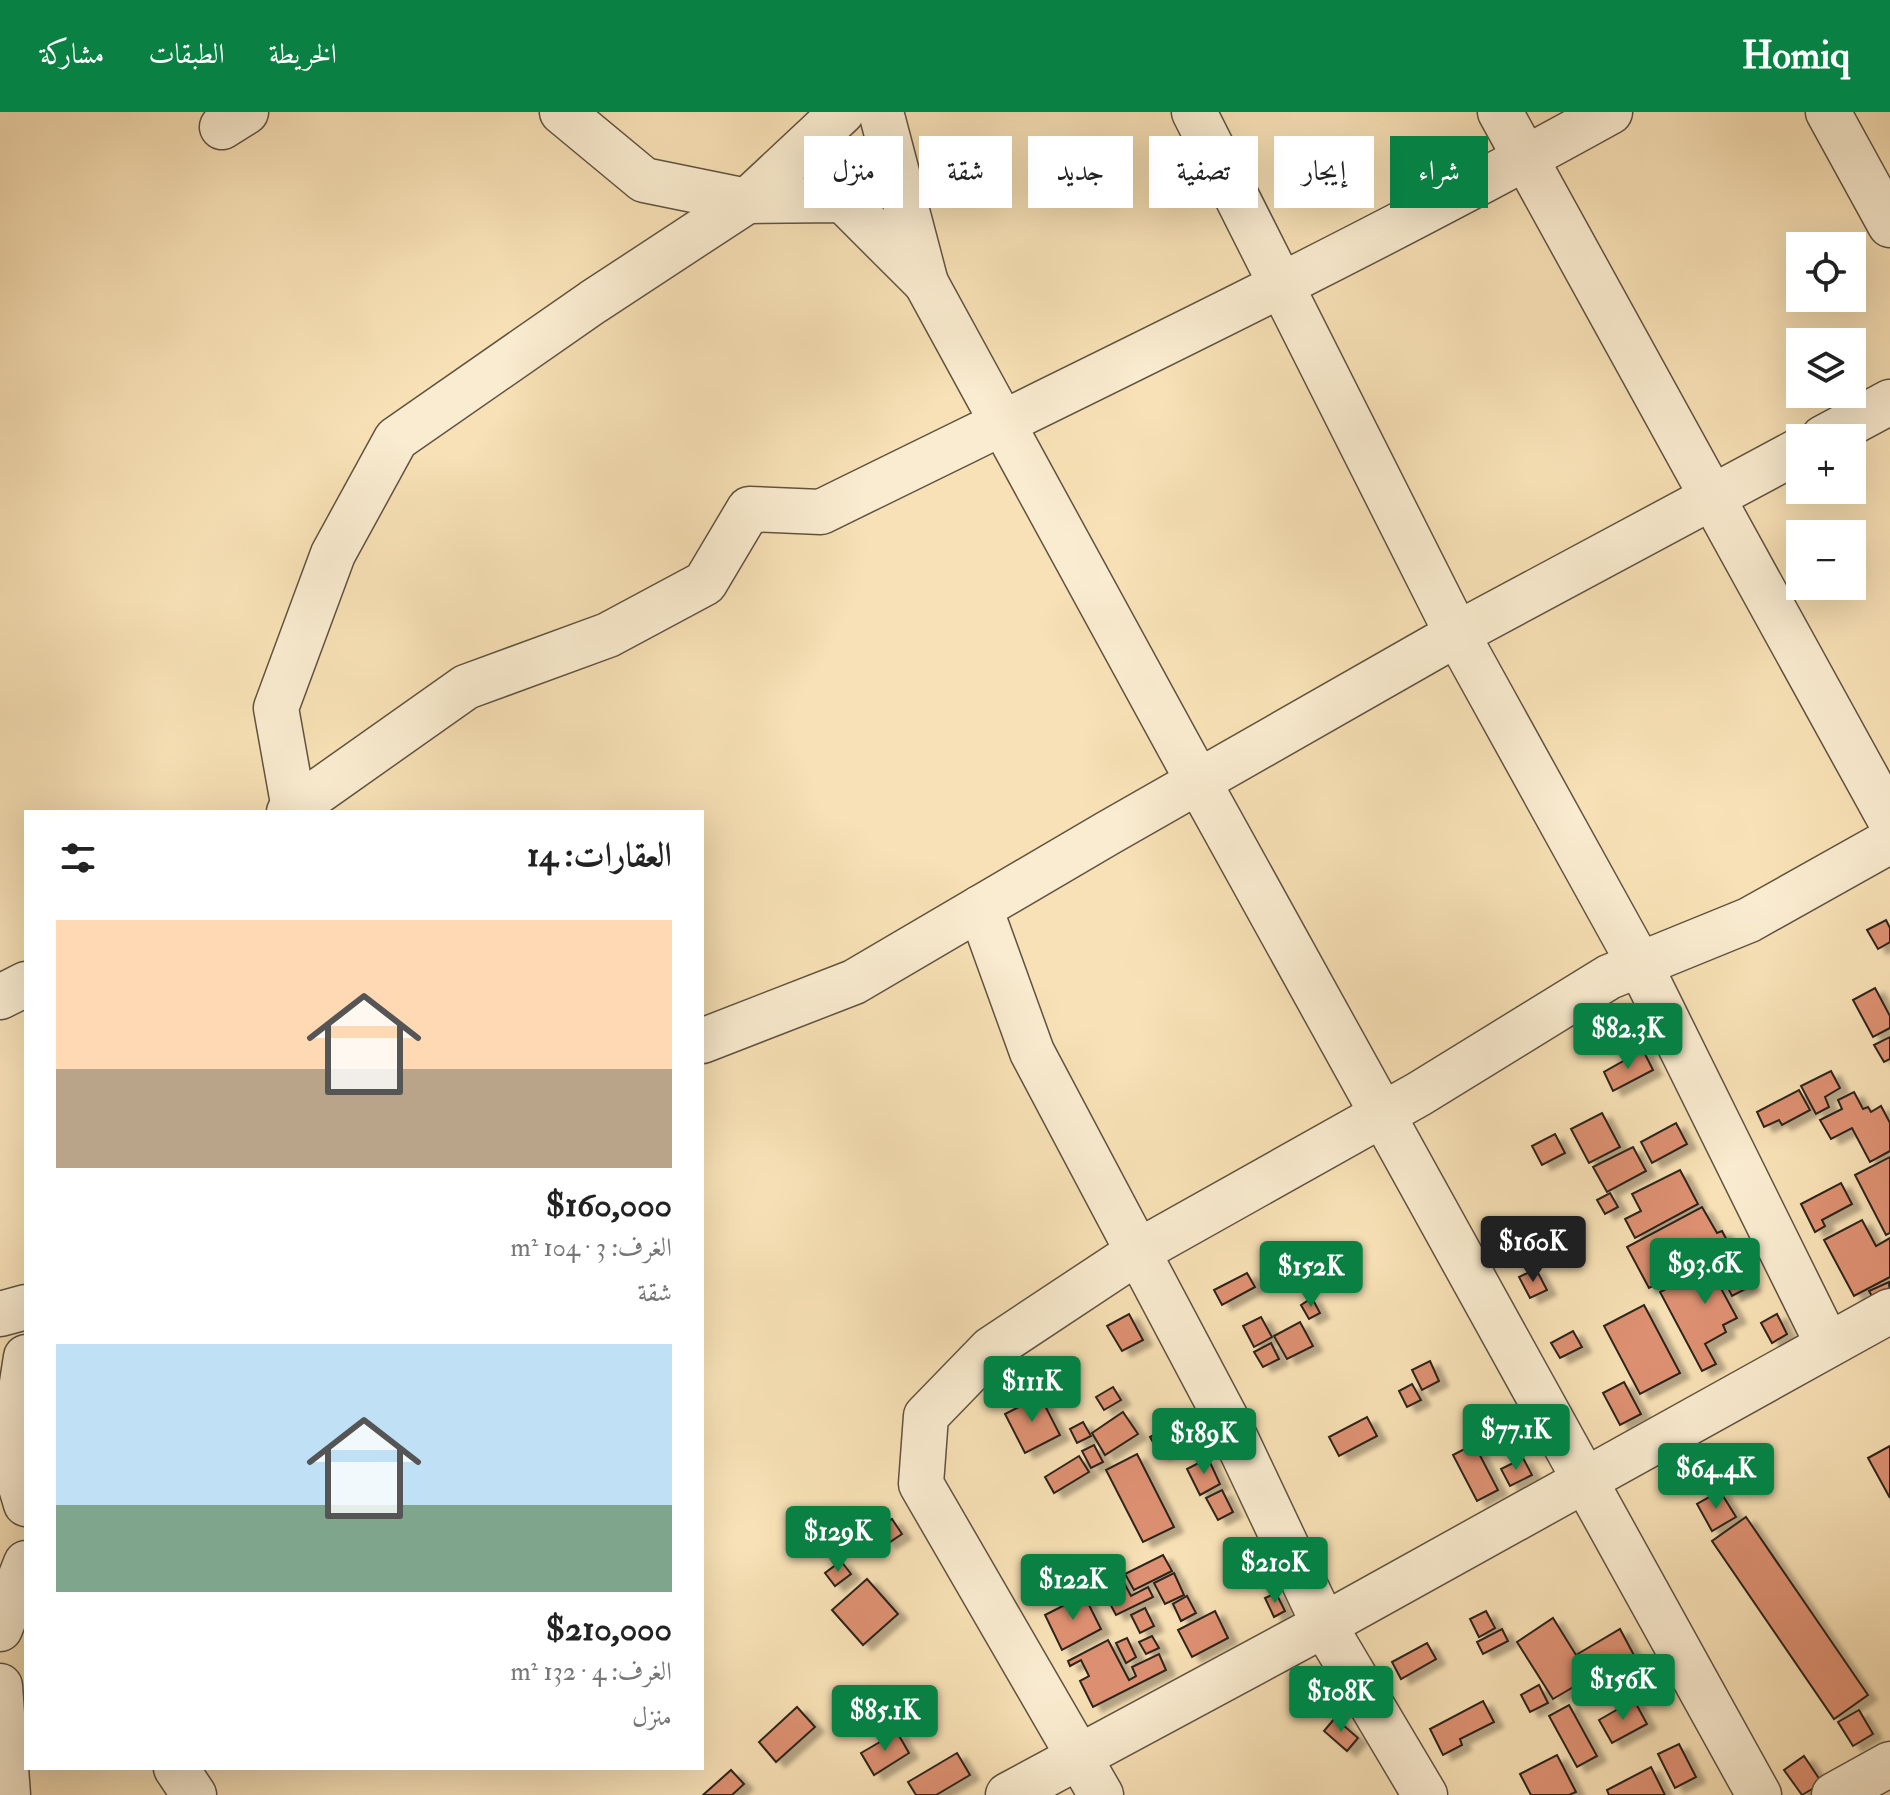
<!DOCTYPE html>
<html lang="ar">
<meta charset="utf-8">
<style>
body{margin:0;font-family:"IM FELL Double Pica",Amiri,serif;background:#f2f2f2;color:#222;direction:rtl;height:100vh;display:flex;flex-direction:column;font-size:30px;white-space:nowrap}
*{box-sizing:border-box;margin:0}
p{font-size:26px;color:#767676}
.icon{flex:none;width:44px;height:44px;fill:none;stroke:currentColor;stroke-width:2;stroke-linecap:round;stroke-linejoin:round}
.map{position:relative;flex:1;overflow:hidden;direction:ltr}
.side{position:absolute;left:24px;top:698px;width:680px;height:960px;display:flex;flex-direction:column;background:#fff;border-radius:0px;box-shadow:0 8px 32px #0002;direction:rtl}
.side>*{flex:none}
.top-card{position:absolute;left:728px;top:24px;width:760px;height:72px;direction:rtl;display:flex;gap:16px}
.tools{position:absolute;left:1786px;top:120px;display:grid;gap:16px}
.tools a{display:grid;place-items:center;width:80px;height:80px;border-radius:0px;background:#fff;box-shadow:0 8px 32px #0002;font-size:40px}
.price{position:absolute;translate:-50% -68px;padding:0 18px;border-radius:8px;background:#0b8043;color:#fff;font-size:26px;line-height:52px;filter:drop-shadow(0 2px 4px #0008)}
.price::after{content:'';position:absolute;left:50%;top:48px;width:24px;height:18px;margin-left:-12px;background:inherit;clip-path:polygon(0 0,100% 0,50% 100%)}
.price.active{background:#222;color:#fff}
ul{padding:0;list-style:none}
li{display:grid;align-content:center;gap:16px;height:424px;padding:0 32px}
li span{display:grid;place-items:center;height:248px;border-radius:0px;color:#555}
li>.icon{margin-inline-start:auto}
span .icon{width:144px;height:144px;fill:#fffc;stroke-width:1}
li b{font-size:34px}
h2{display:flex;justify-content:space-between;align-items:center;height:96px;padding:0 32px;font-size:34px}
.pill{padding:0 28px;border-radius:0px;background:#fff;box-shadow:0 8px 32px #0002;font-size:28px;line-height:72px}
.pill.active{background:#0b8043;color:#fff}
header{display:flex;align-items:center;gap:48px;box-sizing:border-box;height:112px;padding:0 40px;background:#0b8043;color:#fff}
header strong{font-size:38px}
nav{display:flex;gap:44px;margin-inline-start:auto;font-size:28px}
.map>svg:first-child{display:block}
</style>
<header>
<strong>Homiq</strong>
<nav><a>الخريطة</a><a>الطبقات</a><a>مشاركة</a></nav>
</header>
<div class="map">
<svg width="1890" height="1683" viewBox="0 0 1890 1683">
<defs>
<filter id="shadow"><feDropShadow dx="9" dy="5" stdDeviation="2" flood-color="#0004"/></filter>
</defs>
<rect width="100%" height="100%" fill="#f8e1b6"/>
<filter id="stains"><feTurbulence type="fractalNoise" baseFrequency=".0025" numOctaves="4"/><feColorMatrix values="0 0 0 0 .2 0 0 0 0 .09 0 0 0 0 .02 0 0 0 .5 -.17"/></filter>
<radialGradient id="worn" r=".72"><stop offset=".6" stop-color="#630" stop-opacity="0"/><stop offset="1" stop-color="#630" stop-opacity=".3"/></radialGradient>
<g fill="#de9172" stroke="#2d241b" stroke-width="2" filter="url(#shadow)">
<polygon points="1886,808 1890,816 1890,830 1878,837 1867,818"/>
<polygon points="1875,876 1890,904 1890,916 1873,925 1853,888"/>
<polygon points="1890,925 1890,947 1884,950 1874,933"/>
<polygon points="1643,938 1653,958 1613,979 1604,960"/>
<polygon points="1831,959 1840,976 1825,985 1829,995 1816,1002 1801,974"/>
<polygon points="1799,978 1810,998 1782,1013 1779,1008 1764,1015 1757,1000"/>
<polygon points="1854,980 1863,997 1868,995 1871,1000 1881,994 1890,1011 1890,1039 1870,1050 1852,1016 1831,1027 1820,1008 1842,997 1838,988"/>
<polygon points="1602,1001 1620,1035 1589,1051 1571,1017"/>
<polygon points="1676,1011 1687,1032 1652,1051 1641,1030"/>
<polygon points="1555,1022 1565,1041 1542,1053 1532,1034"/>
<polygon points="1633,1035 1646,1059 1607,1080 1593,1055"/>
<polygon points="1890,1045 1890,1121 1886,1123 1855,1063"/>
<polygon points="1680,1058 1698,1092 1635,1126 1625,1107 1641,1099 1632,1082"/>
<polygon points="1841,1071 1852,1092 1822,1108 1825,1114 1815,1120 1801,1092"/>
<polygon points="1610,1081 1618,1095 1605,1102 1597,1088"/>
<polygon points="1702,1095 1717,1121 1722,1119 1730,1134 1649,1176 1627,1135"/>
<polygon points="1862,1108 1876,1134 1890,1126 1890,1165 1854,1184 1824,1128"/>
<polygon points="1735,1142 1751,1174 1732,1184 1724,1168 1718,1171 1737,1206 1723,1213 1726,1220 1705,1232 1716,1252 1702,1259 1660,1180"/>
<polygon points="1536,1157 1547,1178 1530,1186 1519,1165"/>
<polygon points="1247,1161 1255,1175 1222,1193 1214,1178"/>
<polygon points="1889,1170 1890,1184 1876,1191 1869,1179"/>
<polygon points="1312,1186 1320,1201 1309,1207 1301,1193"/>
<polygon points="1644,1193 1680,1261 1640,1282 1604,1214"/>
<polygon points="1129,1202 1143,1228 1122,1239 1107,1214"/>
<polygon points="1777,1202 1787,1222 1772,1231 1761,1211"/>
<polygon points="1261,1205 1272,1225 1254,1235 1243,1214"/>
<polygon points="1300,1210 1313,1234 1287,1247 1274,1224"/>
<polygon points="1573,1219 1582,1235 1560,1246 1551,1231"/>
<polygon points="1271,1231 1279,1247 1263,1255 1254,1240"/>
<polygon points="1430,1249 1439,1269 1422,1278 1412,1258"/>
<polygon points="1624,1270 1641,1302 1620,1313 1603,1281"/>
<polygon points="1412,1272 1421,1288 1407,1295 1399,1279"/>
<polygon points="1113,1275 1121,1288 1104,1298 1096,1285"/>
<polygon points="1040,1284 1060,1323 1025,1341 1005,1302"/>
<polygon points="1123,1300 1138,1322 1105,1343 1092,1321"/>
<polygon points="1367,1305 1377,1324 1339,1344 1329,1325"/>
<polygon points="1183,1307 1191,1324 1176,1331 1168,1316"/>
<polygon points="1083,1310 1091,1324 1077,1331 1070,1317"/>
<polygon points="1167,1316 1177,1335 1160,1343 1150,1325"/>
<polygon points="1474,1332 1498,1378 1477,1389 1453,1343"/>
<polygon points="1094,1333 1103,1350 1091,1356 1082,1339"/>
<polygon points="1890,1334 1890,1386 1868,1346"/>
<polygon points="1137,1342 1174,1415 1143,1430 1106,1358"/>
<polygon points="1079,1344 1089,1360 1054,1381 1045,1365"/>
<polygon points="1208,1346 1220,1372 1200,1383 1187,1357"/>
<polygon points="1523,1346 1532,1363 1510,1374 1501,1357"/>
<polygon points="1222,1378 1233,1400 1218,1408 1206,1386"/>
<polygon points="1720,1379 1736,1405 1712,1419 1697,1392"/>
<polygon points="1746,1405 1868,1583 1834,1607 1712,1429"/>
<polygon points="892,1407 902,1422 887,1432 877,1417"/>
<polygon points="1163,1443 1172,1459 1134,1478 1125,1462"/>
<polygon points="841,1449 851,1462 835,1474 825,1461"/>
<polygon points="1174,1461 1184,1483 1165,1492 1154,1471"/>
<polygon points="1120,1463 1131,1484 1148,1475 1153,1485 1116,1503 1100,1473"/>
<polygon points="867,1467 898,1502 863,1533 832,1498"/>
<polygon points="1276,1481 1285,1499 1274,1505 1265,1486"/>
<polygon points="1084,1483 1101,1517 1062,1538 1045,1503"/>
<polygon points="1187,1484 1196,1501 1181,1509 1173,1492"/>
<polygon points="1145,1496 1154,1514 1140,1521 1131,1503"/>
<polygon points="1215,1499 1228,1526 1192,1545 1178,1518"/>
<polygon points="1486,1499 1495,1516 1479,1525 1470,1507"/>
<polygon points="1553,1506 1576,1543 1620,1517 1645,1564 1628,1575 1614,1551 1553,1587 1517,1530"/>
<polygon points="1502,1517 1508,1529 1483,1542 1477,1530"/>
<polygon points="1152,1524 1159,1536 1146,1542 1139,1530"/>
<polygon points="1127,1526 1136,1545 1126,1551 1116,1531"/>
<polygon points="1108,1528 1129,1568 1136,1564 1132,1555 1159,1542 1166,1558 1093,1595 1080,1569 1089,1564 1081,1548 1070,1554 1068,1549"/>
<polygon points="1427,1531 1436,1547 1401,1567 1392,1550"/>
<polygon points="1539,1573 1548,1591 1530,1600 1521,1583"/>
<polygon points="1634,1588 1647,1612 1612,1631 1599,1608"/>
<polygon points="1483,1589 1494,1610 1460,1627 1462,1633 1443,1643 1430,1617"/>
<polygon points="1569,1593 1597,1644 1577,1655 1549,1604"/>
<polygon points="797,1595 815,1615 776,1650 759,1630"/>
<polygon points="1859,1598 1873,1622 1853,1634 1838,1610"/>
<polygon points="1335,1606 1358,1626 1347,1639 1324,1619"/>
<polygon points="897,1620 909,1641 874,1663 861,1641"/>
<polygon points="1679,1632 1696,1665 1675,1676 1658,1642"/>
<polygon points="957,1641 970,1663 936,1683 916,1683 908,1670"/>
<polygon points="1557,1643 1576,1680 1569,1683 1531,1683 1520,1662"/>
<polygon points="1804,1644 1822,1671 1802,1683 1784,1658"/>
<polygon points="1651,1655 1665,1683 1609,1683 1607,1678"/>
<polygon points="731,1658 744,1672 732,1683 703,1683"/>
</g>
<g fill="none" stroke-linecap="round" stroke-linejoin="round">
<defs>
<g id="minor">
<polyline points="562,0 644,68 747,89 843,88 926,171 881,0"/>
<polyline points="1194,0 1457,522 1640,853 1828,1233"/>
<polyline points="1500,0 1890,708"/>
<polyline points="1828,0 1890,113"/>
<polyline points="222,15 246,0"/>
<polyline points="926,171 1198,669 1759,1683"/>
<polyline points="1823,326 1890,290"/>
<polyline points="294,697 276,596 333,442 396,327 593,190 747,89 842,0"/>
<path d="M 289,700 L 466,575 L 608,523 L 705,471 L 749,397 L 821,400 C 1085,270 1352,143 1610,0"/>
<polyline points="980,796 1032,940 1228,1310 1324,1513 1425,1683"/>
<polyline points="0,885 26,872"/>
<polyline points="702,929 854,870 1108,721 1457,522 1800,338"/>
<polyline points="0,1202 26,1195"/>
<polyline points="26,1245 11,1342 26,1392"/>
<polyline points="0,1517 26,1451"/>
<polyline points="0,1574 8,1683"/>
<polyline points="176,1656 194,1683"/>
<polyline points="1008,1683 1324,1513 1890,1199"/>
<polyline points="1101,1683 921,1372 926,1304 991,1237 1139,1139 1419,982 1609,865 1749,808 1890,729"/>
<polyline points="1834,1683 1890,1652"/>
</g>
</defs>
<use href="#minor" stroke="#605342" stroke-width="47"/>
<use href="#minor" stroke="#faecd0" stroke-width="44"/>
</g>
<rect width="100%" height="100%" filter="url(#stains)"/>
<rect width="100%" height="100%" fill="url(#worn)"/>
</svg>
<div class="tools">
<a><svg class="icon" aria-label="locate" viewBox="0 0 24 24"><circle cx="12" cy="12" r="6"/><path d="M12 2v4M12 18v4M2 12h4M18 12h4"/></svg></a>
<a><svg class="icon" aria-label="layers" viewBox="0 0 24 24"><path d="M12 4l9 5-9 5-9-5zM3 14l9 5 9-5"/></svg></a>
<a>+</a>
<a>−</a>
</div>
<b class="price" style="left:1628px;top:959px">$82.3K</b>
<b class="price active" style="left:1533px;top:1172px">$160K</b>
<b class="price" style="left:1705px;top:1194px">$93.6K</b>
<b class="price" style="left:1311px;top:1197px">$152K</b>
<b class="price" style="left:1032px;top:1312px">$111K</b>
<b class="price" style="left:1516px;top:1360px">$77.1K</b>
<b class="price" style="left:1204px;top:1364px">$189K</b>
<b class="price" style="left:1716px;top:1399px">$64.4K</b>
<b class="price" style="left:838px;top:1462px">$129K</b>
<b class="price" style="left:1275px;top:1493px">$210K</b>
<b class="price" style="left:1073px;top:1510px">$122K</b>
<b class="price" style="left:1623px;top:1610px">$156K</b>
<b class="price" style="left:1341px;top:1622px">$108K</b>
<b class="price" style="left:885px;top:1641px">$85.1K</b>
<div class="top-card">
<a class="pill active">شراء</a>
<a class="pill">إيجار</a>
<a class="pill">تصفية</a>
<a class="pill">جديد</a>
<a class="pill">شقة</a>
<a class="pill">منزل</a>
</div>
<section class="side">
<h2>العقارات: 14<svg class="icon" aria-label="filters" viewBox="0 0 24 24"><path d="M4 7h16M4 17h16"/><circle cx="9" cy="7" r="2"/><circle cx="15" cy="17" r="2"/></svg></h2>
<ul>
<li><span style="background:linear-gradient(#ffd9b3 60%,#b9a48a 0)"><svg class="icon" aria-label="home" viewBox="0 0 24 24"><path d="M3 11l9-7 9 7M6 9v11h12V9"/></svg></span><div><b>$160,000</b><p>الغرف: 3 · 104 m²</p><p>شقة</p></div></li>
<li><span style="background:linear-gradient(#bfe0f5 65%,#7fa58c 0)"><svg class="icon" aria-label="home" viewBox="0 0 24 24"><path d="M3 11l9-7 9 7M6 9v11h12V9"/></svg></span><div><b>$210,000</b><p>الغرف: 4 · 132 m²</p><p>منزل</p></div></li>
</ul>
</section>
</div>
